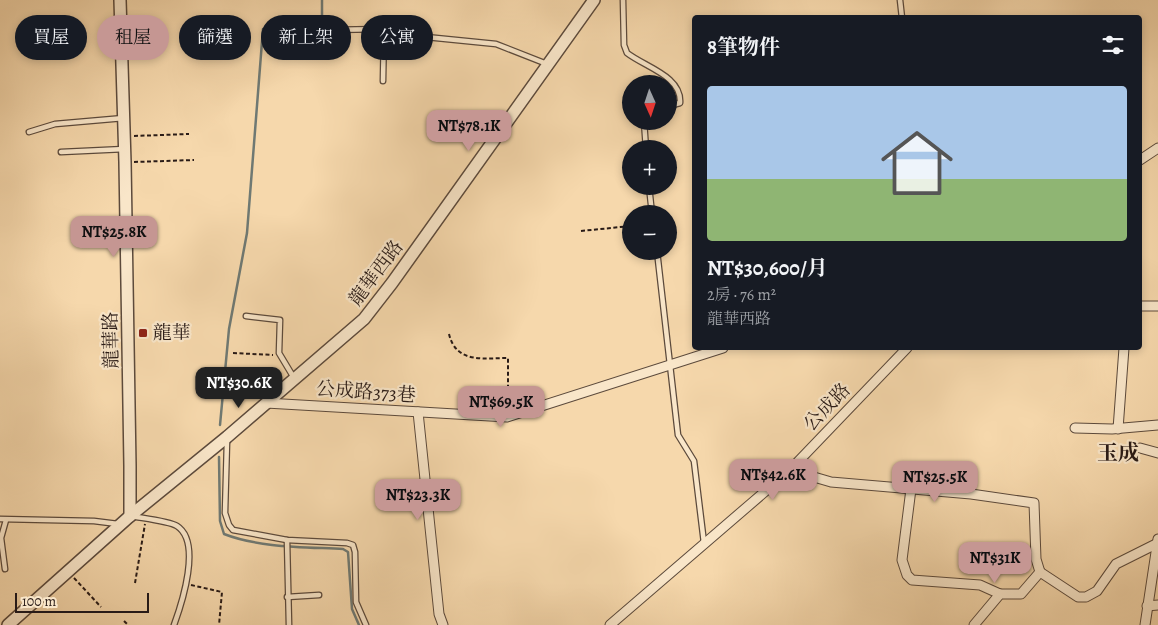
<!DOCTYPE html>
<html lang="zh-TW">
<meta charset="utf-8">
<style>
body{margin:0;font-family:Alegreya,"Noto Serif TC",serif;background:#242831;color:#f1f3f6;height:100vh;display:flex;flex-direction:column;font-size:19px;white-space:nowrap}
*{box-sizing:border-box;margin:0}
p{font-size:16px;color:#9ea1a6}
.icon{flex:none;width:28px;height:28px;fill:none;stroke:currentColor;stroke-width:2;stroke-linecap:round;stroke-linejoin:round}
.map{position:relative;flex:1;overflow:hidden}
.side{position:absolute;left:692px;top:15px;width:450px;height:335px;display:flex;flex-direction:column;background:#171b24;border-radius:5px;box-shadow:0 2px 8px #0003}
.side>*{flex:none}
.hud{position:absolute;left:15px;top:15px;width:475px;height:45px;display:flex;gap:10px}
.needle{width:32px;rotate:177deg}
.fabs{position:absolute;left:622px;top:75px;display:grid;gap:10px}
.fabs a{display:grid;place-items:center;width:55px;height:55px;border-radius:50%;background:#171b24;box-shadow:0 2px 8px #0003;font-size:25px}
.scale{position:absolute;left:15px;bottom:12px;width:134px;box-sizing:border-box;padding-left:5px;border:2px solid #291b17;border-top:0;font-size:14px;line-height:18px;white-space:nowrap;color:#291b17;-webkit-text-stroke:4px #f9e6c9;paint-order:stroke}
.price{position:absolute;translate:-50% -42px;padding:0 11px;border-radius:10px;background:#c59692;color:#111;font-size:16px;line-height:32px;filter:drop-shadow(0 1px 2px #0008)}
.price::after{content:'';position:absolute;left:50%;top:30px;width:15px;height:11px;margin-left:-8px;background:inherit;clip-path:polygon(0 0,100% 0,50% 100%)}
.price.current{background:#222;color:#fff}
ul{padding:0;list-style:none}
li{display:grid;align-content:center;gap:10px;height:265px;padding:0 15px}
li+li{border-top:1px solid #363941}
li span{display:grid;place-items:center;height:155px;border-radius:5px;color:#555}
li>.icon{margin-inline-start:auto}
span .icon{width:90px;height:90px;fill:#fffc;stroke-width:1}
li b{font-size:21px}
h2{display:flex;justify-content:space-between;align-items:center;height:60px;padding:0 15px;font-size:21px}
.pill{padding:0 18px;border-radius:22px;background:#171b24;box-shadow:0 2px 8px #0003;font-size:18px;line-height:45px}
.pill.current{background:#c59692;color:#111}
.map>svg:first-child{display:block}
</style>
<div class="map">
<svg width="1158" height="625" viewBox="0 0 1158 625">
<rect width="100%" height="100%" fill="#f6d8ac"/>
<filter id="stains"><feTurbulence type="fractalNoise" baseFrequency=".004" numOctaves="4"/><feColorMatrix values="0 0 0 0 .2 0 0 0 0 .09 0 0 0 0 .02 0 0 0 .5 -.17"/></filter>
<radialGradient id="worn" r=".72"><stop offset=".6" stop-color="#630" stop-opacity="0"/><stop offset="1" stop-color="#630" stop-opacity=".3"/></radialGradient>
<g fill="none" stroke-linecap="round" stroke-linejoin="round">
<g stroke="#6f7973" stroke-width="2.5">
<polyline points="220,425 229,329 247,233 263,29 322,25 322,0"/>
<path d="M 219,457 L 220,521 L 224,534 C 260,548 306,547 343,549 L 348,552 L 352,609 L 359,625"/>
</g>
<defs>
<g id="service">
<path d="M 623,0 L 624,45 L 627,53 C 645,67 682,76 680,103 L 669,106"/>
<polyline points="900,0 902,18"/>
<polyline points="328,30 384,29 426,37 496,44 547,64"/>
<polyline points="383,81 384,29"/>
<polyline points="644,121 646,149"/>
<polyline points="29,132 55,124 124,118"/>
<polyline points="61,152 125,149"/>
<polyline points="649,186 652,214"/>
<polyline points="657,251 678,435 694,461 704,543"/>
<polyline points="246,316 280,320 279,353 294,378"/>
<polyline points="227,441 225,513 229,525 233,530 287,540 347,543 353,545 355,552 356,602 366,625"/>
<path d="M 131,516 C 141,518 169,521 177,526 C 202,542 182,603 174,625"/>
<polyline points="0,519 94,521 118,524"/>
<polyline points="287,540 289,625"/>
<polyline points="5,569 1,538 6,520"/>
<polyline points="287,597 319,595"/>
</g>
<g id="minor">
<polyline points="1140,160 1158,148"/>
<polyline points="1140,306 1158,306"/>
<polyline points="266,403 507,417 723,348"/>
<polyline points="418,412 439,614 443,625"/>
<polyline points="1075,428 1112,429 1158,425"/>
<polyline points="1118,429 1124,348"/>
<polyline points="1140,448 1158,453"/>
<polyline points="790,470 831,482 971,494 1034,503 1036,559 1040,572"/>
<polyline points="911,489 902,560 907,575 912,580 980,585 1000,594"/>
<polyline points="1040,572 1078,597 1086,597 1097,591 1116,564 1158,543"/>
<polyline points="1147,606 1158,605"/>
<polyline points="610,625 790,470 907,348"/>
<polyline points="974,625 1000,594 1021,594 1040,572"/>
<polyline points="1145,625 1158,539"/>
</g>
<g id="tertiary">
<polyline points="120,0 125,162 130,466 130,516"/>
<polyline points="8,625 130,516 227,437 364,319 392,283 594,0"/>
</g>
</defs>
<use href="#service" stroke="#5c4a3c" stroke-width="7"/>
<use href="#minor" stroke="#5c4a3c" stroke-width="11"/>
<use href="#tertiary" stroke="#5c4a3c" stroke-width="14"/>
<g stroke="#291b17" stroke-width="2" stroke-dasharray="4 2.5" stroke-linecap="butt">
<polyline points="134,136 189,134"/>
<polyline points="134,162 194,160"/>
<polyline points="581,231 631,226"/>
<path d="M 449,334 C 456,364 484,358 508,358 L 508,407"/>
<polyline points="233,353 273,355"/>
<polyline points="74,578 101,607"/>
<polyline points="135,583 145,524"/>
<polyline points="191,585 222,592 219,625"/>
<polyline points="124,621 128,625"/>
</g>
<use href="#service" stroke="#f9e6c9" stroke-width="4.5"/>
<use href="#minor" stroke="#f9e6c9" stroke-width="9"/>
<use href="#tertiary" stroke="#f9e6c9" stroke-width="11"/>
</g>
<rect fill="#8f2418" stroke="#f9e6c9" stroke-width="2" x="138" y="328" width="10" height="10" rx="2.5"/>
<g text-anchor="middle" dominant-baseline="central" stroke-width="4.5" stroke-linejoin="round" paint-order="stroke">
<g font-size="19" fill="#291b17" stroke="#f9e6c9">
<text transform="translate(376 273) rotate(-53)">龍華西路</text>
<text transform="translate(111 340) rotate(-91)">龍華路</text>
<text transform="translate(366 392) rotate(4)">公成路373巷</text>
<text transform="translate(827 407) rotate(-46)">公成路</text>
</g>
<g font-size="19" fill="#291b17" stroke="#f9e6c9" text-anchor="start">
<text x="153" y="333">龍華</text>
</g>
<g font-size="21" font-weight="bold" fill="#291b17" stroke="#f9e6c9">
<text x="1118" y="453">玉成</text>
</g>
</g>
<rect width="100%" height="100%" filter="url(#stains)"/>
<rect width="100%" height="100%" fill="url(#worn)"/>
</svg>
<div class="fabs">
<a><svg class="needle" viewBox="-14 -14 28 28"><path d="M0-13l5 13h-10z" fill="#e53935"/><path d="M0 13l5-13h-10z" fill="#9ea1a6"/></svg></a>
<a>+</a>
<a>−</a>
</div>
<div class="scale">100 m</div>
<b class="price" style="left:469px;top:152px">NT$78.1K</b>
<b class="price" style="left:114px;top:258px">NT$25.8K</b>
<b class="price current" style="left:239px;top:409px">NT$30.6K</b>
<b class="price" style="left:501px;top:428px">NT$69.5K</b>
<b class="price" style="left:773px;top:501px">NT$42.6K</b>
<b class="price" style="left:935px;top:503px">NT$25.5K</b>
<b class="price" style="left:418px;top:521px">NT$23.3K</b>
<b class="price" style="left:995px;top:584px">NT$31K</b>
<div class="hud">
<a class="pill">買屋</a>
<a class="pill current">租屋</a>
<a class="pill">篩選</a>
<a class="pill">新上架</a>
<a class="pill">公寓</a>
</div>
<section class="side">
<h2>8筆物件<svg class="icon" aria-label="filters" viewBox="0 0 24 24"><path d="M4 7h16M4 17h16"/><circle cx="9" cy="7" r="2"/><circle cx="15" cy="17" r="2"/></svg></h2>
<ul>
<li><span style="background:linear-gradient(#a9c7e8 60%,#8fb573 0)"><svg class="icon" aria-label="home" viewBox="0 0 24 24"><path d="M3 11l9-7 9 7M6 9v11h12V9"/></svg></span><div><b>NT$30,600/月</b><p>2房 · 76 m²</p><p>龍華西路</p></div></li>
</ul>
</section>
</div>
